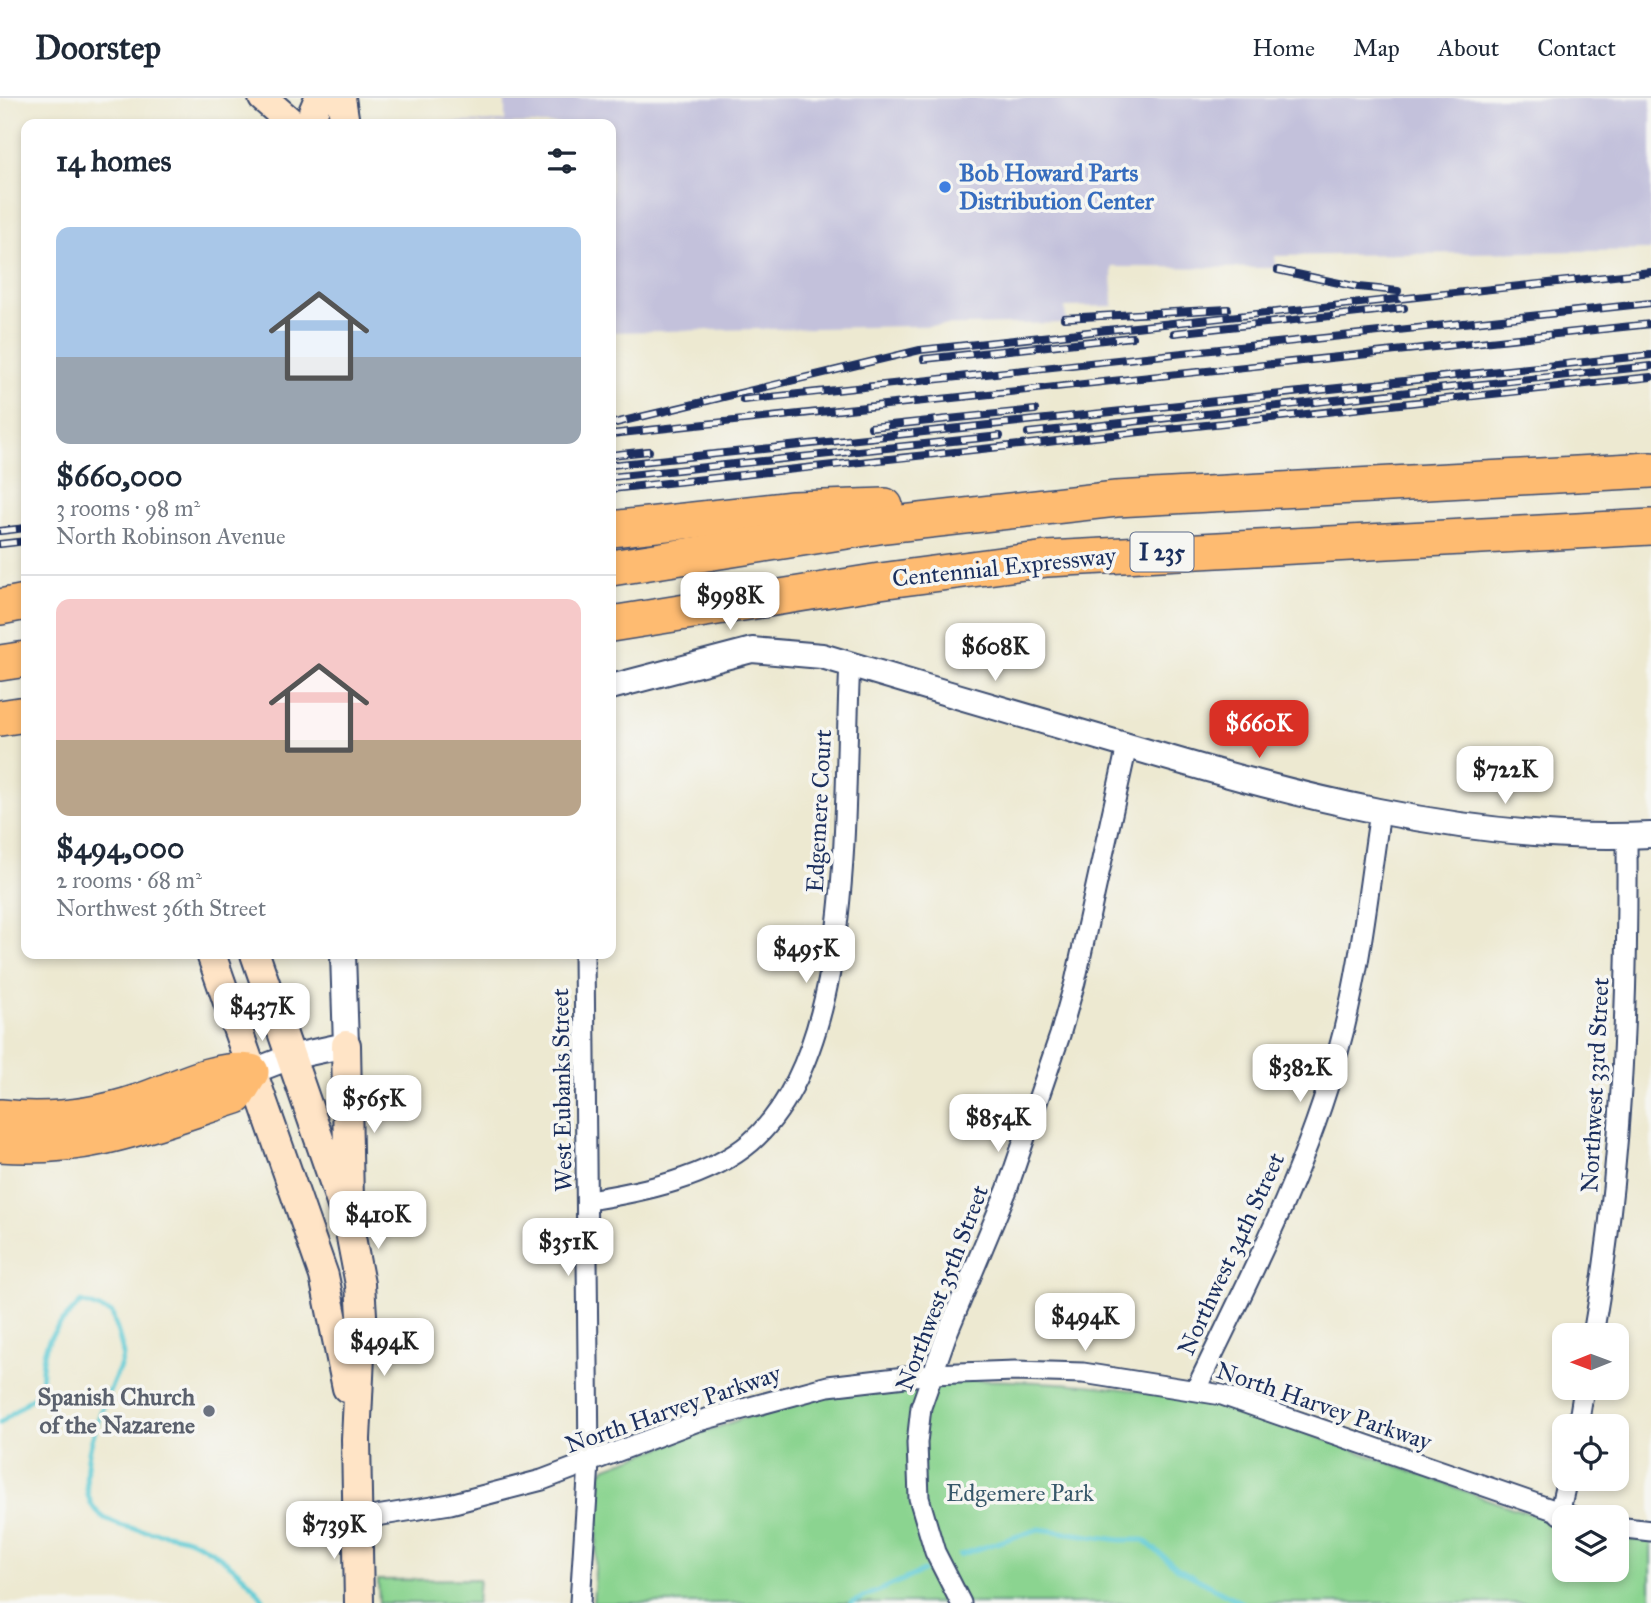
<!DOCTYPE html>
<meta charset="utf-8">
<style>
body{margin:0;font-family:"IM FELL Great Primer",serif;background:#f6f6f7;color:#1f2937;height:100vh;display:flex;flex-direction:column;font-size:26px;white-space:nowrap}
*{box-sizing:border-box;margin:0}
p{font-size:23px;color:#747a83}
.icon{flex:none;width:38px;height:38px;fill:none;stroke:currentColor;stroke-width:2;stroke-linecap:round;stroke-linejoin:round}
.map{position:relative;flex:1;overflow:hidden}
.sheet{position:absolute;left:21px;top:21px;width:595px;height:840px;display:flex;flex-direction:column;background:#fff;border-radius:14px;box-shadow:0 4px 10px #0003}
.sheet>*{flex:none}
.needle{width:46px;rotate:269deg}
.tools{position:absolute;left:1552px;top:1225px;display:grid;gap:14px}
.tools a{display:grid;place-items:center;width:77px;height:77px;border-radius:14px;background:#fff;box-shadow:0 4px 10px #0003;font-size:35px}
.price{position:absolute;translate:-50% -60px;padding:0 16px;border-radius:14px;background:#fff;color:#222;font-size:23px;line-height:46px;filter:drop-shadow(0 2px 4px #0008)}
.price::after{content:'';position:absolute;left:50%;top:42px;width:21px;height:16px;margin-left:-10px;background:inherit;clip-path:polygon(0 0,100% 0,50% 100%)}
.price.current{background:#d93025;color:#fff}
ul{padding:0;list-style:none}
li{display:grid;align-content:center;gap:14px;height:371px;padding:0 35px}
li+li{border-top:2px solid #e0e1e3}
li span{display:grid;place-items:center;height:217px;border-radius:14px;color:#555}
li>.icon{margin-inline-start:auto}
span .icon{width:126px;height:126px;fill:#fffc;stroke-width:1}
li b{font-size:30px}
h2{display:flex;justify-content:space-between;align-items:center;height:84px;padding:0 35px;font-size:30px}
header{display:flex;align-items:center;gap:42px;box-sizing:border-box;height:98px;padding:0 35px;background:#fff;border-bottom:2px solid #e0e1e3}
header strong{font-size:33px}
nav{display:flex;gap:38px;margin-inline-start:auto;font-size:24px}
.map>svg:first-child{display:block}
</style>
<header>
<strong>Doorstep</strong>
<nav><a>Home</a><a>Map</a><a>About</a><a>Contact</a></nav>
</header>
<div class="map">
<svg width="1651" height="1505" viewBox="0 0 1651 1505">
<rect width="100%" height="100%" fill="#f6f6f2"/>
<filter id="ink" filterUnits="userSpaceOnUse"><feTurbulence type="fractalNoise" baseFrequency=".0143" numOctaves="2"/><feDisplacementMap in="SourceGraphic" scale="14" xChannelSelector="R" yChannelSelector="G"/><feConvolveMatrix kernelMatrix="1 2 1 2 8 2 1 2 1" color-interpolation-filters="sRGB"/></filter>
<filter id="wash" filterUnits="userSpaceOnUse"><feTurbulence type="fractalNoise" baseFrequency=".00686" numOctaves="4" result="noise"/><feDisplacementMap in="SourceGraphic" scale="28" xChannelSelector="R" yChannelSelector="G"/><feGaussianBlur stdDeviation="1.57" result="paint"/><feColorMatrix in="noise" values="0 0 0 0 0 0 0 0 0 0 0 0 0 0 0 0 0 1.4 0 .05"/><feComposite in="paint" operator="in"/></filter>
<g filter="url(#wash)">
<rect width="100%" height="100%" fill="#ede9d1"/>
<polygon fill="#c3c1db" points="505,0 1651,0 1651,152 1275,158 1276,170 1112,169 1113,208 1065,209 1066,225 611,234 611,26 396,26 505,23"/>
<g fill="#8bd490" stroke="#538277" stroke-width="2">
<path d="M 957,1282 C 1044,1282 1131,1287 1216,1308 C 1335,1338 1447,1392 1564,1426 L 1564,1472 L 1617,1472 L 1617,1439 L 1651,1444 L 1651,1505 L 593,1505 L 601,1375 L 606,1369 L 752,1317 L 816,1300 Z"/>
<polygon points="479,1481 477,1505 379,1505 378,1482"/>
</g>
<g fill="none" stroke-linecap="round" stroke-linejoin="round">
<g stroke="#5dcad4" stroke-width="5">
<path d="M 0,1325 L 41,1293 C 42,1242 47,1240 81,1204 L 112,1215 C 115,1228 122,1243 123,1257 C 123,1266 115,1278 112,1287 C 99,1317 79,1367 89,1400 C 100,1438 165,1430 193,1443 C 216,1453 254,1483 265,1505"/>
<polyline points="960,1457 1039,1431 1120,1442 1144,1442 1177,1470 1242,1505"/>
<polyline points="851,1505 923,1473"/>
</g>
</g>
</g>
<g filter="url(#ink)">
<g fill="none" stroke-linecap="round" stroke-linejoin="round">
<defs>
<g id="minor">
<path d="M 588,1102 C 641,1094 709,1080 751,1044 C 859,949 842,699 850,566"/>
<path d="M 1593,1237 C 1622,1071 1628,906 1627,738"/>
<path d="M 1196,1291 C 1249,1181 1306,1072 1338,954 C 1360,876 1368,794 1380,714"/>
<polyline points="1578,1328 1584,1290"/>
<polyline points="1559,1416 1567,1381"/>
<polyline points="358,1421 450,1406 542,1382 695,1324 828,1288 931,1276 1015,1273 1083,1275 1222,1297 1574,1419"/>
<polyline points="1617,1429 1651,1433"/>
<polyline points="580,1505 589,1365 584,856"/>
<polyline points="961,1505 935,1454 919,1400 917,1345 921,1309 946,1238 1007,1092 1060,937 1075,884 1127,648"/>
</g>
<g id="tertiary">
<path d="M 611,589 L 752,552 L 822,558 C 918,587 1015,615 1111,643 C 1286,695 1467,746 1651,737"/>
<polyline points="251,974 290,959 346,947 343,856"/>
</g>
<g id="secondary">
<polyline points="263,0 293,26"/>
<polyline points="341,0 345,26"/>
<polyline points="313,26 313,14 319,0"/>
<polyline points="211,856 324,1178 347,1290"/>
<polyline points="255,856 334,1084 349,1129 360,1186 362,1217 356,1341 359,1505"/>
<polyline points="346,947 349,1105"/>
</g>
<g id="motorway">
<polyline points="611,431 793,411 885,408"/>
<polyline points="611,470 885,427 1116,401 1651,372"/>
<polyline points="0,509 26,504"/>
<polyline points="611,526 880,483 1047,461 1651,429"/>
<polyline points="0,565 26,561"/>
<polyline points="0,620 26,616"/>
<path d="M 0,1019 C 46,1024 94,1019 138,1004 C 176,992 211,969 251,974 L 236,998 C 153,1025 89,1053 0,1046"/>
</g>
</defs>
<use href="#minor" stroke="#3a4b6f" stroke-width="23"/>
<use href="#tertiary" stroke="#3a4b6f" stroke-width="28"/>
<use href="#secondary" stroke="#3a4b6f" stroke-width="32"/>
<use href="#motorway" stroke="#3a4b6f" stroke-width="38"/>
<use href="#minor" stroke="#fff" stroke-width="19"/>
<use href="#tertiary" stroke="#fff" stroke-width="24"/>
<use href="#secondary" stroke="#ffe4c6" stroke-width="28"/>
<use href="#motorway" stroke="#febb71" stroke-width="35"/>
<defs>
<g id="rail">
<polyline points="1278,172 1358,189 1398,193"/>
<polyline points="1064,220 1228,211"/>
<polyline points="1174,235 1404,210"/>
<polyline points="924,261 1132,239"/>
<polyline points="743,302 1651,205"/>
<polyline points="611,326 920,252 1651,174"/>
<polyline points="871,329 1035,312"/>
<polyline points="1028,335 1651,268"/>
<polyline points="611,336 1651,226"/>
<polyline points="611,357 649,353"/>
<polyline points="611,367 1651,257"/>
<polyline points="611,379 1000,338"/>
<polyline points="611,391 1651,279"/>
<polyline points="0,433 26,430"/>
<polyline points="0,446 26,443"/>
</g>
</defs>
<use href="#rail" stroke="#1b2f5e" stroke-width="8"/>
<use href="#rail" stroke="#f6f6f2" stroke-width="5" stroke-dasharray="16" stroke-linecap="butt"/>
</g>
</g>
<circle fill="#3f7fe0" stroke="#f6f6f2" stroke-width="2.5" cx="945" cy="89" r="7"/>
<circle fill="#6b7280" stroke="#f6f6f2" stroke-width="2.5" cx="209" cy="1313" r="7"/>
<g text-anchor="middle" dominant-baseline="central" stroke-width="7" stroke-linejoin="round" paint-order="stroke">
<rect fill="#f6f6f2" stroke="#5d6b8a" stroke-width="2" x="1130.5" y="434.5" width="63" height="39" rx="5"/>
<g font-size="23" font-weight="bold" fill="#1b2f5e">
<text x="1162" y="454">I 235</text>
</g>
<g font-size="24" font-weight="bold" fill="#366cbe" stroke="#f6f6f2" text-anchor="start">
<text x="959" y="75">Bob Howard Parts<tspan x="959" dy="28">Distribution Center</tspan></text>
</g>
<g font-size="24" fill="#1b2f5e" stroke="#f6f6f2">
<text transform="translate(1004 469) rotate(-6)">Centennial Expressway</text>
<text transform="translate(819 713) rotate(-87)">Edgemere Court</text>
<text transform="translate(1595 987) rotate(-87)">Northwest 33rd Street</text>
<text transform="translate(562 992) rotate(-91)">West Eubanks Street</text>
<text transform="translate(1231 1156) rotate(-65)">Northwest 34th Street</text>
<text transform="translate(942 1190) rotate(-69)">Northwest 35th Street</text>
<text transform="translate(1324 1308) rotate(19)">North Harvey Parkway</text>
<text transform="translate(673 1311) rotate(-19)">North Harvey Parkway</text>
</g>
<g font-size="24" font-weight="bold" fill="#5b616d" stroke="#f6f6f2" text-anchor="end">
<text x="195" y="1299">Spanish Church<tspan x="195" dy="28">of the Nazarene</tspan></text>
</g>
<g font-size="24" fill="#37586a" stroke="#f6f6f2">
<text x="1020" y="1395">Edgemere Park</text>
</g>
</g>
</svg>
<div class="tools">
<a><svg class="needle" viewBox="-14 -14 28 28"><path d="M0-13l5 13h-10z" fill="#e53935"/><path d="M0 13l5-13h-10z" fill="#747a83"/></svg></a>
<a><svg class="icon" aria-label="locate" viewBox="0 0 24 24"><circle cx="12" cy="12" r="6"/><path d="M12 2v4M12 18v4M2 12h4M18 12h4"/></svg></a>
<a><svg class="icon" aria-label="layers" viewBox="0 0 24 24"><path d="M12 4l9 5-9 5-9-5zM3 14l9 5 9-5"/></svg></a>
</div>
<b class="price" style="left:730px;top:534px">$998K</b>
<b class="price" style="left:995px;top:585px">$608K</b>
<b class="price current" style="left:1259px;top:662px">$660K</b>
<b class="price" style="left:1505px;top:708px">$722K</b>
<b class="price" style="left:806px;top:887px">$495K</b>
<b class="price" style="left:262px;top:945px">$437K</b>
<b class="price" style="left:1300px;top:1006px">$382K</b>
<b class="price" style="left:374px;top:1037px">$565K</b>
<b class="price" style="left:998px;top:1056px">$854K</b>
<b class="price" style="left:378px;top:1153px">$410K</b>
<b class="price" style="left:568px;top:1180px">$351K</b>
<b class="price" style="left:1085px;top:1255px">$494K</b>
<b class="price" style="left:384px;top:1280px">$494K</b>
<b class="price" style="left:334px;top:1463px">$739K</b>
<section class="sheet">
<h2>14 homes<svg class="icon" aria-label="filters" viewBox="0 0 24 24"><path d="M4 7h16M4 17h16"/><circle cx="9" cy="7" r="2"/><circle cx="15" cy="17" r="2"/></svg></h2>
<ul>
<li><span style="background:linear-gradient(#a9c7e8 60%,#9aa5b1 0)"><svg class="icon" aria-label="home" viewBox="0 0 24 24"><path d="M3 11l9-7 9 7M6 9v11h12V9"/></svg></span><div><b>$660,000</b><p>3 rooms · 98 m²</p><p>North Robinson Avenue</p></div></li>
<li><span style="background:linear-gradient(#f6c9c9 65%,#b9a48a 0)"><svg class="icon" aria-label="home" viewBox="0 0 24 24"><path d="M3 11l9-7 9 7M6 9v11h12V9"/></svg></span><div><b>$494,000</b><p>2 rooms · 68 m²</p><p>Northwest 36th Street</p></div></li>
</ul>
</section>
</div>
